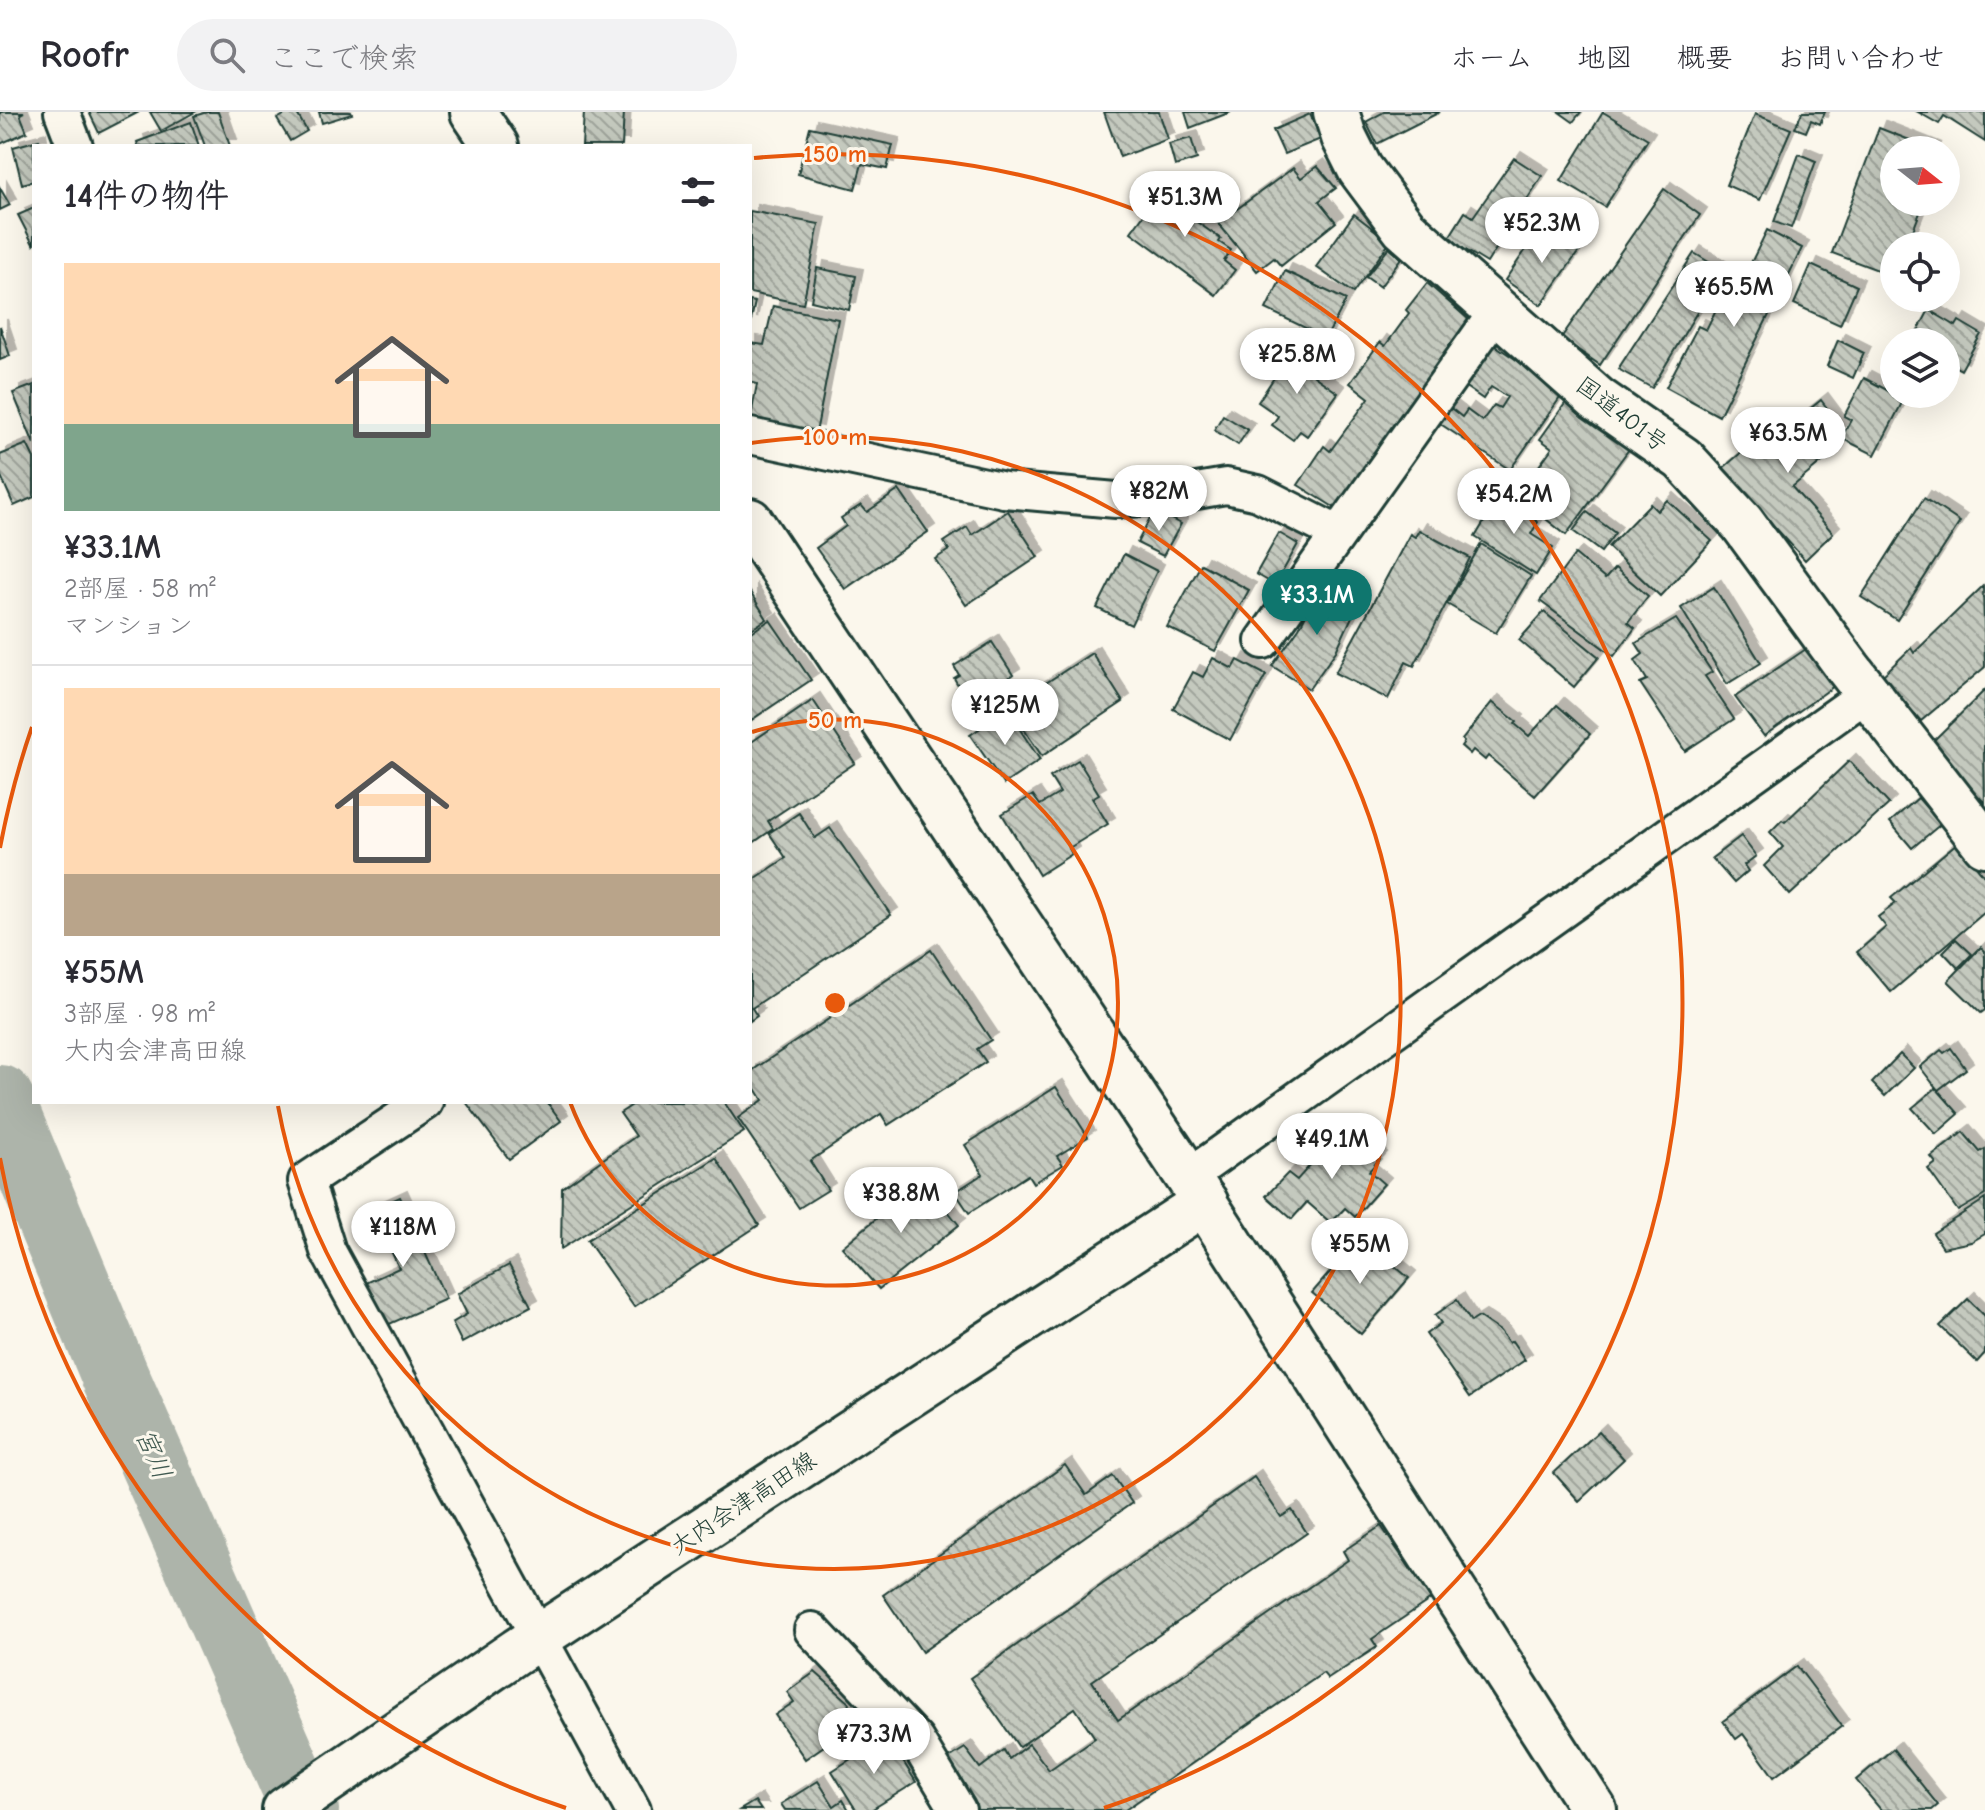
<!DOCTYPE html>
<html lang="ja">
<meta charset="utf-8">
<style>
body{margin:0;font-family:"Comic Neue","Klee One",sans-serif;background:#f2f2f3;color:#2b2b33;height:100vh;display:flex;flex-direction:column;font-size:30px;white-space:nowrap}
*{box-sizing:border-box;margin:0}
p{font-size:26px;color:#7c7c81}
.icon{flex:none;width:44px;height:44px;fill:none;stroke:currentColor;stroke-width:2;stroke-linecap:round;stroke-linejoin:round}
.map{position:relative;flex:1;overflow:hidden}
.details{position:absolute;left:32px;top:32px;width:720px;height:960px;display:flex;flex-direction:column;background:#fff;border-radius:0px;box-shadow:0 8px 32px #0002}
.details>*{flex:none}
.needle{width:52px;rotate:107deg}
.buttons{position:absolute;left:1880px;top:24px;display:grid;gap:16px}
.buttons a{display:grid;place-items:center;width:80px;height:80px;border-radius:50%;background:#fff;box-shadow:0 8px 32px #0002;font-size:40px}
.price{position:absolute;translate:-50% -68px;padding:0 18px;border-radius:28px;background:#fff;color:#222;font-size:26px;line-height:52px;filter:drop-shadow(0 2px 4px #0008)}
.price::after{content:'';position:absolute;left:50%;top:48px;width:24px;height:18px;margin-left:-12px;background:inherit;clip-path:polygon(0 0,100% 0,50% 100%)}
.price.active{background:#0f766e;color:#fff}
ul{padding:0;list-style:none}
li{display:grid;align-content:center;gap:16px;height:424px;padding:0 32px}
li+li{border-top:2px solid #e1e1e2}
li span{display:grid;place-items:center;height:248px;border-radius:0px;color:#555}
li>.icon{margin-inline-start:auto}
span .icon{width:144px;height:144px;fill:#fffc;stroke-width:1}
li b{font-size:34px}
h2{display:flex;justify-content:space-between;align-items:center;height:96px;padding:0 32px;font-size:34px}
header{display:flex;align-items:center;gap:48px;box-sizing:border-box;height:112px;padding:0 40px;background:#fff;border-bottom:2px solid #e1e1e2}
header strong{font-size:38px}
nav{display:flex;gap:44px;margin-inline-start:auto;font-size:28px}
.search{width:560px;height:72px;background:#f2f2f3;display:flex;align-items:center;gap:20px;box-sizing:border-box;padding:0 28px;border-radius:44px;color:#7c7c81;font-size:30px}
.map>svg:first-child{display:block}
</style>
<header>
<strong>Roofr</strong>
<div class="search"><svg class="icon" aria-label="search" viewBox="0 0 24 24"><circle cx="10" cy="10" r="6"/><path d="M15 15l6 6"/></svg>ここで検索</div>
<nav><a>ホーム</a><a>地図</a><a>概要</a><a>お問い合わせ</a></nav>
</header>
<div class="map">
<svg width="1985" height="1698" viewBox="0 0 1985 1698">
<defs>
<pattern id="building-back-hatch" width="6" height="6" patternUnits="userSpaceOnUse" patternTransform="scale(2)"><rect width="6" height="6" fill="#c4c9be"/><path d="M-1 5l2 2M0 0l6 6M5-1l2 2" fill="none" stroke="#9fa49b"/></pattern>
<filter id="shadow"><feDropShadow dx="7" dy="-7" stdDeviation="0" flood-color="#0004"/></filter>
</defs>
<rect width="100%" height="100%" fill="#fbf7ec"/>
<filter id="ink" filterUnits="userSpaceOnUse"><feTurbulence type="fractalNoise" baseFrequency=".0125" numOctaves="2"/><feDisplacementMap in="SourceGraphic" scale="16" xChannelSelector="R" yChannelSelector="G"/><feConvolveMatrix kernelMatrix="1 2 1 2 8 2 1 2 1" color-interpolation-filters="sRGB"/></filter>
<g filter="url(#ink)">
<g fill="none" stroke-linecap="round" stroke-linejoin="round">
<polyline stroke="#adb4aa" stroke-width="68" points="0,987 115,1264 305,1698"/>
</g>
<g fill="url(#building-back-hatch)" stroke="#1f3d34" stroke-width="2" filter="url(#shadow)">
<polygon points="0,0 24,0 20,2 27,20 0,32"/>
<polygon points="89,0 139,0 99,21"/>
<polygon points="150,0 195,0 161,19"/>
<polygon points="207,0 218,0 230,34 205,34 194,4"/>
<polygon points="289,0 296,0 307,19 290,29 277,7"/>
<polygon points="319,0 351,0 352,2 322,11"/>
<polygon points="584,0 624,0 622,34 582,34"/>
<polygon points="1104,0 1159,0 1168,27 1120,45"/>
<polygon points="1185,0 1231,0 1190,16"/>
<polygon points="1384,0 1440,0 1377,32 1366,10"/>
<polygon points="1559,0 1581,0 1573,10"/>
<polygon points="1603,0 1648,27 1605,95 1561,69"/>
<polygon points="1802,0 1825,0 1820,12 1811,8 1806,20 1795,16"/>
<polygon points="1918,0 1985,0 1985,30 1944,4 1939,12"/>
<polygon points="1310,2 1321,27 1284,42 1273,18"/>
<polygon points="1755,2 1791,17 1760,88 1726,73"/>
<polygon points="191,10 199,34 138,34 137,30"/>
<polygon points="810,15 893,33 887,57 862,52 855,77 798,62"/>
<polygon points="1879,16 1935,38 1894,38 1894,90 1924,90 1907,134 1894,134 1894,164 1832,141"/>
<polygon points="1191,26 1197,47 1175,54 1169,32"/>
<polygon points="39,28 40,34 34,34 34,69 22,72 13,35"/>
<polygon points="1799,42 1816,49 1791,116 1774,110"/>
<polygon points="1514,46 1542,64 1487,151 1448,127 1465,100 1473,105"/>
<polygon points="1317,54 1336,76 1319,89 1336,110 1281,154 1274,146 1257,159 1218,111 1293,56 1301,66"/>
<polygon points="1166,72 1202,98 1194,108 1221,127 1219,130 1231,138 1224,149 1235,158 1216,183 1131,120"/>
<polygon points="0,76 10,93 0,98"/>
<polygon points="1664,77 1700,103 1600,253 1561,226"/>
<polygon points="34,96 34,134 18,103"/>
<polygon points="750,99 819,112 803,192 750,181"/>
<polygon points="1354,102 1390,130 1353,181 1316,155"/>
<polygon points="1544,111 1579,139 1541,193 1505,168"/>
<polygon points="1767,118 1802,136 1719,304 1666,275 1698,214 1706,218 1721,187 1731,192"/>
<polygon points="1389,136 1401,146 1380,175 1366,165"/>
<polygon points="1694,141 1722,158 1652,276 1618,257"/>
<polygon points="1811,153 1857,174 1840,213 1794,192"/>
<polygon points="817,156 856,164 849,198 811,189"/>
<polygon points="1285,159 1346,188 1326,226 1266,197"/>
<polygon points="1427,171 1476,214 1340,399 1298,373 1324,334 1330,339 1369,286 1350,271 1380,230 1385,234 1409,201 1406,198"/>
<polygon points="750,189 755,190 750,213"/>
<polygon points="773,194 838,207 816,321 750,309 757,272 750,270 750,231 764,233"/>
<polygon points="1929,198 1956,214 1959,209 1981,222 1961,258 1946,250 1946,230 1912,230"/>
<polygon points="0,214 10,244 0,248"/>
<polygon points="1487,228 1564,280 1510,358 1436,309 1448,294 1462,305 1467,298 1482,309 1494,293 1500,296 1507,285 1491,275 1483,287 1457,269"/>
<polygon points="1838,228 1864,241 1853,266 1827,254"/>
<polygon points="1293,237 1319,256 1314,264 1338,281 1307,324 1300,319 1293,328 1272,313 1278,304 1258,290"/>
<polygon points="1864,266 1904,287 1875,343 1841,326 1851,308 1844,304"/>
<polygon points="34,273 34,332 13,281"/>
<polygon points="1569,286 1632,333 1566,423 1517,384 1552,336 1540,327"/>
<polygon points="1821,288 1842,316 1826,330 1834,340 1792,375 1833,421 1805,448 1722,357 1778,309 1785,317"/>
<polygon points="1223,303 1248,318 1238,333 1214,318"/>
<polygon points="27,332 34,346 34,385 14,394 0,362 0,343"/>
<polygon points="899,378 928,420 845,477 816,436 846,414 841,406 861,393 867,400"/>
<polygon points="1499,385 1538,410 1531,422 1553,436 1536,463 1475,425"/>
<polygon points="1924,386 1960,410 1897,508 1861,485"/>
<polygon points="1667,388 1712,429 1660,484 1608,435 1650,392 1657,399"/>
<polygon points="1154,398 1181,412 1163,444 1137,431"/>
<polygon points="1008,399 1038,445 966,493 935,447 949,438 944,430 967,415 972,423"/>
<polygon points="1587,400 1615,421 1601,440 1573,419"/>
<polygon points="1419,418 1470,446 1414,554 1406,550 1388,587 1335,561 1410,422 1415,425"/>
<polygon points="1279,421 1298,432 1275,473 1256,462"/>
<polygon points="1481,432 1531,464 1496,521 1447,492"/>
<polygon points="1124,442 1157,459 1131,513 1097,496"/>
<polygon points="1575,442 1605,467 1615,456 1648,484 1628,510 1635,516 1614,544 1540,489"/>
<polygon points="1201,452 1249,478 1215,539 1167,515"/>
<polygon points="1323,471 1358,492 1336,539 1309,577 1272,554 1299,516"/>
<polygon points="1983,474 1985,555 1921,609 1882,564 1911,536 1914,541"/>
<polygon points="1714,475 1761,551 1727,572 1681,496"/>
<polygon points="750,480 767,507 750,518"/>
<polygon points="1544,500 1599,545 1574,575 1519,528"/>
<polygon points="1676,507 1712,560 1705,564 1734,607 1685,639 1640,571 1647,568 1635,548 1643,542 1636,531"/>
<polygon points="770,508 811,568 750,609 750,521"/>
<polygon points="992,530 1013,563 969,590 957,576 959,575 954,566 959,563 954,554"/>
<polygon points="1806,537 1834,574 1764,624 1735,585"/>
<polygon points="1092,541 1123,590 1042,644 1009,595"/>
<polygon points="1213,546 1233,557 1238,548 1266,563 1230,628 1173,597 1193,560 1203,565"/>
<polygon points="1985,578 1984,640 1985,691 1929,633"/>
<polygon points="813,588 855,651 768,709 773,717 750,733 750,631"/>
<polygon points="1492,590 1517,610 1515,612 1529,624 1557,593 1590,622 1535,684 1488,644 1485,648 1473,638 1470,642 1461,634 1464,630 1462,628"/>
<polygon points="1007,598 1040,648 1004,672 970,623"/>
<polygon points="1078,648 1099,682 1092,686 1108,712 1069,736 1072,742 1039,763 1002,702 1033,683 1040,693 1060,681 1050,665"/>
<polygon points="1849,649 1889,692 1790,783 1764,754 1783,735 1770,720 1782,708 1785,710"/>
<polygon points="1918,686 1941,712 1912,736 1890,710"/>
<polygon points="799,701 815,726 830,716 891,803 752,896 757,904 750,909 750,770 786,746 769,721"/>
<polygon points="1741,724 1756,744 1744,753 1748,759 1734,771 1712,746"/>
<polygon points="1957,731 1985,765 1985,800 1891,880 1857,840 1886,815 1878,805 1896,791 1891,786"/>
<polygon points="1956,827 1972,842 1958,856 1943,840"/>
<polygon points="1981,835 1985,839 1985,898 1981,901 1948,869"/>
<polygon points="931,838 991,928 977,937 986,950 888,1013 881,1002 810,1049 828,1078 799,1096 738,1006 763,988 750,967 750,960"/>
<polygon points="1951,936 1966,957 1938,978 1920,955 1941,938 1944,941"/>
<polygon points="1900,942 1914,956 1885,984 1872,971"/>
<polygon points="1056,975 1088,1025 1057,1044 1063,1053 1033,1071 1028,1063 969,1101 955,1080 983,1062 965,1033"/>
<polygon points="1936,976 1959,1002 1936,1022 1912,996"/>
<polygon points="466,990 547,990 561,1009 509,1047"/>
<polygon points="637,990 724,990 744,1020 561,1137 562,1076 636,1024 620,1001"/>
<polygon points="1344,1015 1380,1047 1369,1059 1384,1072 1355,1105 1345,1096 1331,1111 1307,1090 1292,1107 1266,1084 1288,1061 1297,1068"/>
<polygon points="1963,1020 1980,1040 1985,1037 1985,1083 1958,1099 1928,1057 1936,1051 1931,1045"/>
<polygon points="716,1046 759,1113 634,1195 587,1128"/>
<polygon points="923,1068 959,1113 879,1177 842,1135"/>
<polygon points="400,1085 446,1187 385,1214 366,1171 399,1156 372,1098"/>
<polygon points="1985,1087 1985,1122 1971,1130 1943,1136 1933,1121"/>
<polygon points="1360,1125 1409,1166 1361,1222 1312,1181"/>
<polygon points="509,1153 531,1194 462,1231 452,1211 467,1202 457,1182"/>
<polygon points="1968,1187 1985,1204 1985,1241 1977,1250 1940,1214"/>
<polygon points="1457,1188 1471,1210 1479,1205 1500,1219 1509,1231 1512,1229 1525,1248 1470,1285 1426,1222 1441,1211 1435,1203"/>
<polygon points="1599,1319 1624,1347 1579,1389 1554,1361"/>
<polygon points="1065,1353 1086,1383 1113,1364 1132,1391 922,1540 883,1483"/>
<polygon points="1254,1365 1281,1405 1292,1398 1307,1421 1092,1569 1118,1608 1348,1448 1343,1439 1381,1414 1431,1487 1372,1527 1377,1535 1328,1567 1323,1561 1125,1698 975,1698 946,1648 965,1636 980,1656 1004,1638 1009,1647 1029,1632 1049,1658 1095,1626 1075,1596 1019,1635 970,1566"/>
<polygon points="1797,1554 1842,1614 1774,1665 1743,1622 1736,1627 1723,1609"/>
<polygon points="815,1560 850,1591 843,1621 805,1647 775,1603 794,1590 787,1580"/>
<polygon points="887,1624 916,1670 871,1698 856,1698 832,1659"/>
<polygon points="1893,1637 1938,1693 1932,1698 1881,1698 1856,1668"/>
<polygon points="818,1669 834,1694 843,1688 849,1698 785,1698 781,1692"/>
<polygon points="755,1689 761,1698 740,1698"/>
</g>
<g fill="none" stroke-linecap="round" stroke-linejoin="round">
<defs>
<g id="street">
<polyline points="62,0 75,34"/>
<polyline points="750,324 1004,378 1116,388 1167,384 1226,374 1258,381 1337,421"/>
<polyline points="1263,529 1497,199"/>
<polyline points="425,990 306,1069 328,1139 633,1698"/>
<polyline points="1188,1065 1868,581"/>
<polyline points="812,1518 916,1628 958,1698"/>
</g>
<g id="secondary">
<polyline points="473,0 496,34"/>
<polyline points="750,409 1188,1065 1594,1698"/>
<polyline points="285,1698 517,1539 1205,1090"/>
</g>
<polyline id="highway" points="1336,0 1344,25 1360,57 1404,116 1597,287 1683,347 1742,411 1849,557 1985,732"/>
</defs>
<use href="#street" stroke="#1f3d34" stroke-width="40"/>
<use href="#secondary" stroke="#1f3d34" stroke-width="50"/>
<use href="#highway" stroke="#1f3d34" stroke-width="50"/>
<use href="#street" stroke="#fbf7ec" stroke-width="34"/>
<use href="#secondary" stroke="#fbf7ec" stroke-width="44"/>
<use href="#highway" stroke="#fbf7ec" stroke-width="44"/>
</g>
</g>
<g fill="none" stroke="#e8590c" stroke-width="4">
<path d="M752 620A283 283 0 1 1 570 990"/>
<path d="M751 331A566 566 0 1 1 278 994"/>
<path d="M566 1696A849 849 0 0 1 0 1046M0 736A849 849 0 0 1 32 615M754 46A849 849 0 0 1 1104 1696"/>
</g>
<g text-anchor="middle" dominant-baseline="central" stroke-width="6" stroke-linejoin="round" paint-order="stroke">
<g font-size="24" fill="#1f3d34" stroke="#fbf7ec">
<text transform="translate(1622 302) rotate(37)">国道401号</text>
<text transform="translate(743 1391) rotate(-33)">大内会津高田線</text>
</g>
<g font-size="26" font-style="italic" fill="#425b52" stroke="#fbf7ec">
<text transform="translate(153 1342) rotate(67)">宮川</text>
</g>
</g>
<circle cx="835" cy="891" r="12" fill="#e8590c" stroke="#fbf7ec" stroke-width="4"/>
<g font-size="24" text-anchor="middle" font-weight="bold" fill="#e8590c" stroke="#fbf7ec" stroke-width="6" stroke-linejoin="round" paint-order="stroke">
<text x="835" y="50">150 m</text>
<text x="835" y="333">100 m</text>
<text x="835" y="616">50 m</text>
</g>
</svg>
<div class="buttons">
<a><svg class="needle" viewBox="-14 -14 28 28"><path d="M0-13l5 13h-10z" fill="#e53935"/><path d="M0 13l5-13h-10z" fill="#7c7c81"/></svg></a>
<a><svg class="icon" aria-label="locate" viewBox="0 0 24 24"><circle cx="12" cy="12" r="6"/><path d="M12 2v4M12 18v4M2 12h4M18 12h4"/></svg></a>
<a><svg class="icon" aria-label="layers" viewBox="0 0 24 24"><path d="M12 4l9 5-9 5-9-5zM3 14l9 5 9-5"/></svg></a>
</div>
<b class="price" style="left:1185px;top:127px">¥51.3M</b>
<b class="price" style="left:1542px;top:153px">¥52.3M</b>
<b class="price" style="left:1734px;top:217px">¥65.5M</b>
<b class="price" style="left:1297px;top:284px">¥25.8M</b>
<b class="price" style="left:1788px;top:363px">¥63.5M</b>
<b class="price" style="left:1159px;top:421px">¥82M</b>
<b class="price" style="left:1514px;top:424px">¥54.2M</b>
<b class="price active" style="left:1317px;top:525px">¥33.1M</b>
<b class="price" style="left:1005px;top:635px">¥125M</b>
<b class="price" style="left:1332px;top:1069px">¥49.1M</b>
<b class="price" style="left:901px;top:1123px">¥38.8M</b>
<b class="price" style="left:403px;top:1157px">¥118M</b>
<b class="price" style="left:1360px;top:1174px">¥55M</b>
<b class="price" style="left:874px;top:1664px">¥73.3M</b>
<section class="details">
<h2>14件の物件<svg class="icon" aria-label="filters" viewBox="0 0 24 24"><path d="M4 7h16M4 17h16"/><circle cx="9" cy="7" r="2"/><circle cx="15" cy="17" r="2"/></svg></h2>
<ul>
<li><span style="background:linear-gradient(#ffd9b3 65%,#7fa58c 0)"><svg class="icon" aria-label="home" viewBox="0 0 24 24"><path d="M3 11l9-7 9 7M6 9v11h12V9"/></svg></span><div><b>¥33.1M</b><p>2部屋 · 58 m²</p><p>マンション</p></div></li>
<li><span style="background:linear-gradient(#ffd9b3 75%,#b9a48a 0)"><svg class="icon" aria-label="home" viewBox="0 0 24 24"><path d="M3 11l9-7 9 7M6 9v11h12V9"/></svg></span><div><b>¥55M</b><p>3部屋 · 98 m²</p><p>大内会津高田線</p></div></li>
</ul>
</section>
</div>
